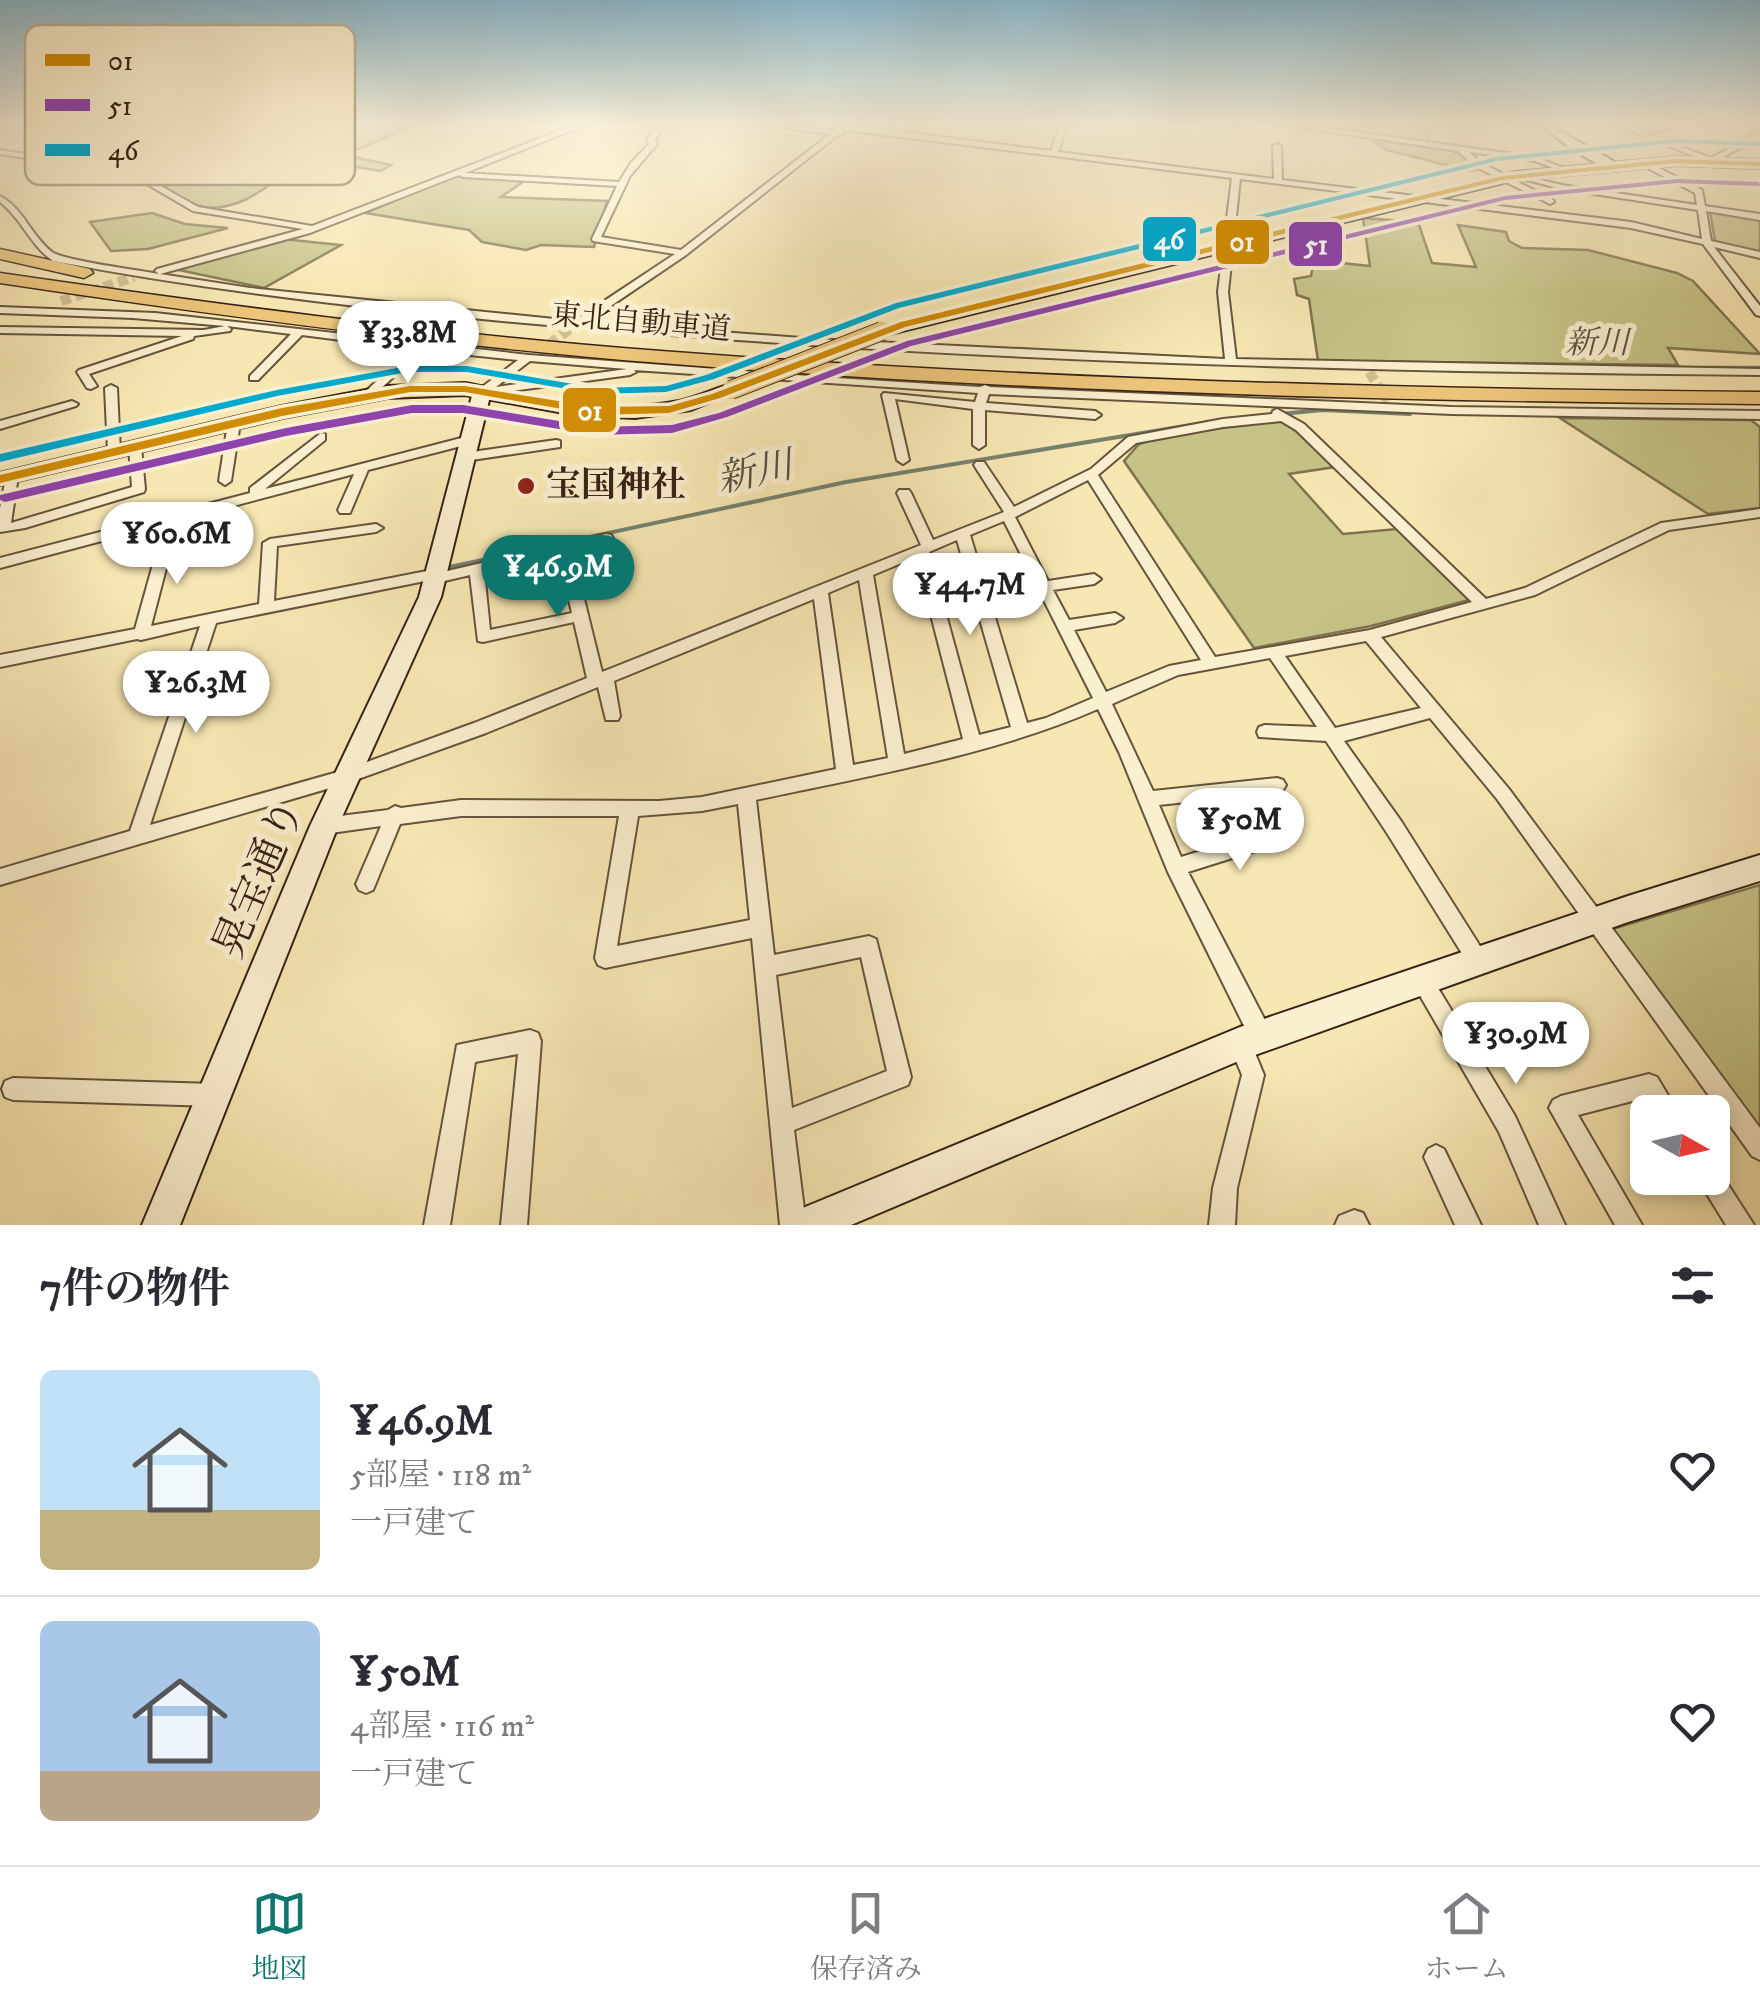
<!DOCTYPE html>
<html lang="ja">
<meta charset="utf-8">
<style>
body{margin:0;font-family:"IM FELL DW Pica","Noto Serif JP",serif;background:#f7f7f7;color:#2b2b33;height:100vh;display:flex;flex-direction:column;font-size:38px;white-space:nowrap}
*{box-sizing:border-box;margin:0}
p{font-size:32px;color:#7c7c81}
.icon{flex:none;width:55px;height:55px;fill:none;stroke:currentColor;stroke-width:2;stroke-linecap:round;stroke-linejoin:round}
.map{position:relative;height:1225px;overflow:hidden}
.details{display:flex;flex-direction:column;background:#fff;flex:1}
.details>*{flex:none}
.needle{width:65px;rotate:98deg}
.fabs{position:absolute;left:1630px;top:1095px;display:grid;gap:20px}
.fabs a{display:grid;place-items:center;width:100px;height:100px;border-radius:15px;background:#fff;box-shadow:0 5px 15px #0003;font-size:50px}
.price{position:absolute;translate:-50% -85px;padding:0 22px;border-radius:35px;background:#fff;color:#222;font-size:32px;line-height:65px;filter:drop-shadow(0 2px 5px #0008)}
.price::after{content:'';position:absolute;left:50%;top:60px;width:30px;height:22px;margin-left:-15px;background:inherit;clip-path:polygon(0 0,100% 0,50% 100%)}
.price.on{background:#0f766e;color:#fff}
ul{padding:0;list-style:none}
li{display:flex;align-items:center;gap:30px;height:250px;padding:0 40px}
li+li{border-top:2px solid #e1e1e2}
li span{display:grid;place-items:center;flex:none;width:280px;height:200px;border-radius:15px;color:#555}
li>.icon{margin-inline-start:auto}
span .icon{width:120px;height:120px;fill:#fffc;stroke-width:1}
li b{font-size:42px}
h2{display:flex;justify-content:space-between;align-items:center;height:120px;padding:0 40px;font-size:42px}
.tabs{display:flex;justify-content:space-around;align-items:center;height:140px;border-top:2px solid #e1e1e2;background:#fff;font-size:28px;color:#7c7c81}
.tabs a{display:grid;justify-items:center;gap:5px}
.tabs .on{color:#0f766e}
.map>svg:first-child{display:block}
</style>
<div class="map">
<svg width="1760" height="1225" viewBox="0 0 1760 1225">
<rect width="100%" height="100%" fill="#f7e7b3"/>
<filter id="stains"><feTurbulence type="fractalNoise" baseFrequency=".002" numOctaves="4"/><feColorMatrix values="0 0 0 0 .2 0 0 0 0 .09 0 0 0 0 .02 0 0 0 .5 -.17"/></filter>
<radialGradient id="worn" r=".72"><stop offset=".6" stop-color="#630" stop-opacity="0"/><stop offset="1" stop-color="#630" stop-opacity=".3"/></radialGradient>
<g fill="#c5c387" stroke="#7e734e" stroke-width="2.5">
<polygon points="285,125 414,125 345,155 391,165 380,171 296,157 307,151 321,154 350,139 328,138"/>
<polygon points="1410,125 1430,131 1427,142 1482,162 1487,168 1469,171 1387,150 1349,126"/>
<path d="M 255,144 L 269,158 L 287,162 C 276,182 267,188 247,199 C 206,218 187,204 153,178 L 151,175 Z"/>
<polygon points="454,176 527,179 501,197 607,201 594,247 541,245 526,250 482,242 469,230 365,213"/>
<polygon points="1710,212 1760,219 1760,254 1715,241"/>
<polygon points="152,213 185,224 228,228 148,249 111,251 90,222"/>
<polygon points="1363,218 1418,222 1432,263 1476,267 1458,225 1506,232 1509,241 1522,248 1588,250 1677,273 1693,281 1760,354 1668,348 1678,365 1318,361 1309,299 1297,295 1294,279 1311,276 1314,260 1370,266"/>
<polygon points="283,239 341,245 264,288 174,269"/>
<polygon points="1560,418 1751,420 1760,427 1760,508 1708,514"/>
<polygon points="1279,420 1317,445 1335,467 1289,474 1343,534 1397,529 1469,600 1371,626 1254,648 1124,461 1139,444 1168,435"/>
<polygon points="1760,885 1760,1136 1612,929"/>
</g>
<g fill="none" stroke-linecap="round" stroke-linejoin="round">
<g stroke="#74826e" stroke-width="2.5">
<polyline points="1645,367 1760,367"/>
<polyline points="1319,410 1332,410"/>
</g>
<g stroke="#74826e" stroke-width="4">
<polyline points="1280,414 1323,410 1410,414"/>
<polyline points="445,568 846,482 1221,420"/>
</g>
<g stroke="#d0c094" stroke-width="10" stroke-dasharray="10 5" stroke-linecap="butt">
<polyline points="61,301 134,277"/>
<polyline points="537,353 570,329"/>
<polyline points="1369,372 1388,401"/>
</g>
<defs>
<g id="street">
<path d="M 575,125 L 585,125 L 465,173 L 619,182 L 631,163 L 649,144 L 647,139 L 658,125 L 665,125 L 655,139 L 657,144 L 630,176 L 601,237 L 681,250 L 830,134 L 762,125 L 835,130 L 842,125 L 849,125 L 1051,151 L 1060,125 L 1067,125 L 1058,152 L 1274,179 L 1273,146 L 1277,144 L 1281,146 L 1282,180 L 1631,222 L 1702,239 L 1698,210 L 1562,189 L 1511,176 L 1515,174 L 1562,185 L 1697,205 L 1695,193 L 1642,165 L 1645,161 L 1702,190 L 1705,206 L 1760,214 L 1760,220 L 1706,211 L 1711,241 L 1760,252 L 1760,258 L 1714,247 L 1760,306 L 1760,316 L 1756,315 L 1703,244 L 1631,228 L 1240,179 L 1228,292 L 1236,359 L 1760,369 L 1760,375 C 1409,372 1061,364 711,338 C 491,322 270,302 53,261 C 30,245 22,219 0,202 L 0,196 C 24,209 31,236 52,252 C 64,261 140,270 159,274 L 155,271 L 157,269 L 303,229 L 193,211 L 87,149 L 32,159 L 0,154 L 0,150 L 32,155 L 88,145 L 198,207 L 312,226 ZM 844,130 L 1232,178 L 1218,292 L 1225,359 L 815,339 L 587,322 L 686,255 L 838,135 L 842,135 ZM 459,175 L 463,177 L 617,186 L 592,239 L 593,241 L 675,254 L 574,321 L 250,288 L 160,274 L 310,233 Z"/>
<polygon points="1284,125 1303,125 1536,157 1566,169 1562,171 1535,161 1469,152 1480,162 1553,200 1554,202 1550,204 1474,166 1458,151"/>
<polygon points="1615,125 1625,125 1711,158 1757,133 1760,133 1760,138 1711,163"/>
<polygon points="1638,125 1657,128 1680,125 1657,132"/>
<path d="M 0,307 L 155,313 L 529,355 L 836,378 L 980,387 L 985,385 L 990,387 L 1452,407 L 1760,411 L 1760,419 L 1452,414 L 989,394 L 986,403 L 1095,411 L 1101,415 L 1095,419 L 985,410 L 985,445 L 979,449 L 973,445 L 973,409 L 895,399 L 909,460 L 903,464 L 897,460 L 882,395 L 884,393 L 975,402 L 978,393 L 634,370 L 636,372 L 630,375 L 482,395 L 476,392 L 478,390 L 518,360 L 422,350 L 372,397 L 368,398 L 362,395 L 364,393 L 411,349 L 302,335 L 258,380 L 250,380 L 250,376 L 291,334 L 227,326 L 231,329 L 230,331 L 194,336 L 193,339 L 89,374 L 97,386 L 91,389 L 87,388 L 77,372 L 79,370 L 182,336 L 0,333 L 0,327 L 204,330 L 225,326 L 133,318 L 0,313 ZM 530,361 L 627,369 L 496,387 Z"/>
<polygon points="111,385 117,388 120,452 114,456 108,452 105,388"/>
<polygon points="72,401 78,404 76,406 0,429 0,421"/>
<path d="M 1277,409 L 1304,424 L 1486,599 L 1525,588 L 1661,523 L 1760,509 L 1760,517 L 1669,530 L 1535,595 L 1381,637 L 1509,789 L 1760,1128 L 1760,1160 L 1752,1156 L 1497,799 L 1430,718 L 1344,741 L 1401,821 L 1485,954 L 1488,961 L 1485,968 L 1478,971 L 1471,968 L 1387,833 L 1326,741 L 1259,737 L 1257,732 L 1259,727 L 1265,725 L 1317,727 L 1270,658 L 1178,675 L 1112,704 L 1153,791 L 1277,778 L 1283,780 L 1286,785 L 1283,790 L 1277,792 L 1159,805 L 1181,857 L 1289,824 L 1296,826 L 1298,832 L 1296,838 L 1188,872 L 1269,1028 L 1272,1036 L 1269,1044 L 1261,1047 L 1253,1044 L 1168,872 L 1119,752 L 1098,709 C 990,756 871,775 756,800 L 774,955 L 869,936 L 876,939 L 911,1077 L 908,1085 L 794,1130 L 806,1225 L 780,1225 L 752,938 L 605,968 L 598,965 L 595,958 L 619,816 L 461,816 L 400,824 L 373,890 L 366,893 L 359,890 L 356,884 L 381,826 L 324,834 L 317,831 L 315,826 L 317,821 L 324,818 L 388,810 L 395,806 L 401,808 L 461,800 L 659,801 L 702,797 L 836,769 L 814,599 L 614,681 L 620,716 L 618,720 L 606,720 L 598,687 L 486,733 L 347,783 L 0,885 L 0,869 L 130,831 L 200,626 L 141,640 L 137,639 L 0,667 L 0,655 L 135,629 L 155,557 L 159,527 L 169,527 L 171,530 L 169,557 L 151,626 L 259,604 L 263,543 L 270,539 L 376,524 L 383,528 L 376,532 L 277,546 L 274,601 L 437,569 L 443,572 L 606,534 L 611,535 L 613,538 L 611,541 L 572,550 L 602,672 L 921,545 L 897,493 L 899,490 L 909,490 L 911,493 L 933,540 L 1004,512 L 974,465 L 976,462 L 984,462 L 1014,507 L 1091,469 L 1128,437 L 1223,419 L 1272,414 L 1273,411 ZM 1281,421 L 1296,430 L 1472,602 L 1370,630 L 1215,657 L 1098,475 L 1136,443 L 1223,427 ZM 1088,480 L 1201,660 L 1169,666 L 1106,692 L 1074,630 L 1115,623 L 1123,618 L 1115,613 L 1069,620 L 1053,590 L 1094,584 L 1101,579 L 1094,574 L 1048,581 L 1015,517 ZM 1004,521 L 1093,698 L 1046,718 L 1027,723 L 970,535 ZM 957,540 L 1011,727 L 979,735 L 929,552 ZM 558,554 L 572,613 L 490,630 L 484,571 ZM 916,557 L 963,739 L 904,754 L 873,575 ZM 470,575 L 478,641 L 483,642 L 574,622 L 587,678 L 474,723 L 345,770 L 150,825 L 216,623 L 430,580 L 436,583 ZM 859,580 L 888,758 L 853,765 L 828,593 ZM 1366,641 L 1421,708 L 1335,728 L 1285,656 ZM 738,804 L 750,920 L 617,946 L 638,816 L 702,811 ZM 861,957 L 887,1071 L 792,1108 L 776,975 Z"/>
<polygon points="234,419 240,423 231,481 225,485 219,481 228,423"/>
<polygon points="321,433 325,434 325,440 265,489 469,436 475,440 473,443 368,470 350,513 340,513 338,510 354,474 0,568 0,558 250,493 250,488"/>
<polygon points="556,440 560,441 560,447 465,461 459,457 465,453"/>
<polygon points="135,443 141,447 145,489 144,492 25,528 0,532 0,508 7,473 17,473 18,476 11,523 132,487 129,447"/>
<polygon points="1422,970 1429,973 1515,1116 1565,1225 1539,1225 1499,1132 1415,987 1411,980 1415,973"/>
<polygon points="530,1030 538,1033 541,1041 527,1225 501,1225 518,1054 475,1062 450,1225 424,1225 457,1045"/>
<polygon points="1240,1033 1248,1036 1264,1075 1237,1188 1235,1225 1209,1225 1213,1188 1242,1075 1229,1044 1232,1036"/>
<polygon points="1649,1074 1657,1077 1678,1112 1654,1112 1644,1098 1578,1115 1642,1225 1615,1225 1549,1108 1553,1100 1561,1096"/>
<polygon points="13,1078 214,1084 222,1087 225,1095 222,1103 214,1106 13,1100 5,1097 2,1089 5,1081"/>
<polygon points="1436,1145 1444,1149 1481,1225 1455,1225 1424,1157 1428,1149"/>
<polygon points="1712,1167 1718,1169 1754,1225 1726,1225 1697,1178 1712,1178"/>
<polygon points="1354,1210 1363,1213 1369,1225 1335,1225 1339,1216"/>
</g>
<g id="secondary">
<path d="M 1543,125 C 1551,125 1609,158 1619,165 C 1600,174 1557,139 1543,125 Z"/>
<polygon points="482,387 491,392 441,597 338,826 180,1225 142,1225 310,826 419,597 473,392"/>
<polygon points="1760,855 1760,881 1628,922 1241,1060 851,1225 787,1225 793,1212 1240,1027 1628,896"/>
</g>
<g id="primary">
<polygon points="1676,157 1760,160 1760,168 1676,165 1515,180 882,336 873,331 1515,172"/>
<path d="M 465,383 C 535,396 608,415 679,401 C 697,397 714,389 731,384 L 740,390 L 691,410 L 635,418 L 575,415 L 465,395 L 387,398 L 282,418 L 0,485 L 0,473 L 282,406 L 387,386 Z"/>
</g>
<g id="highway">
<polygon points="0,249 90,269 93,273 84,278 0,259"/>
<path d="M 0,273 C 220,305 439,334 661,351 C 1027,379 1393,389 1760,392 L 1760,404 C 1393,401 1027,392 661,363 C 439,345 220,316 0,283 Z"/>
</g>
</defs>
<use href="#street" stroke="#66543d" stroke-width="4"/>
<use href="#secondary" stroke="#362316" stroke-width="4"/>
<use href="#primary" stroke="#362316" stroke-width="4"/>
<use href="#highway" stroke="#362316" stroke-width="3"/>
<use href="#street" fill="#faefce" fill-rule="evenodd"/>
<use href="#secondary" fill="#faefce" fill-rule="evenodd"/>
<use href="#primary" fill="#ecc47a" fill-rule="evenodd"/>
<use href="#highway" fill="#ecc47a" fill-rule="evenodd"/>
<defs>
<polyline id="primary-bridge" points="731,390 882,331"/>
</defs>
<use href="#primary-bridge" stroke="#362316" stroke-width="20" stroke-linecap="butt"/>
<use href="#primary-bridge" stroke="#ecc47a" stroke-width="18"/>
<defs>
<polygon id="bus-1" points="1676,159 1760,162 1760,166 1676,163 1502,180 905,327 720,398 669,413 596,415 465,392 410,392 282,416 0,483 0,475 282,408 410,386 465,386 596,407 669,406 712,394 901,322 1502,176"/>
<polygon id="bus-2" points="1677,179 1759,182 1760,186 1677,183 1505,200 911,346 727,417 672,433 595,435 463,413 412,413 286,436 5,502 0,500 0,495 286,428 412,405 463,405 595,427 672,425 719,413 907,341 1505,196"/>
<polygon id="bus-3" points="1674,139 1760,142 1760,146 1674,143 1497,161 899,308 714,379 666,392 597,394 467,372 408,372 277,396 0,462 0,454 277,390 408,366 467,366 597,388 666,386 706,375 896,303 1497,157"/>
</defs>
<use href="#bus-1" stroke="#faefce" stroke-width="7"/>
<use href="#bus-2" stroke="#faefce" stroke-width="7"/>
<use href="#bus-3" stroke="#faefce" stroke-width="7"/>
<use href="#bus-1" fill="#d08c04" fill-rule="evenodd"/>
<use href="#bus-2" fill="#8e44ad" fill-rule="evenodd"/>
<use href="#bus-3" fill="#00a9ce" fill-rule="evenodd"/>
</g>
<linearGradient id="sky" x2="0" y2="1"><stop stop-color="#8ab9ce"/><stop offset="0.42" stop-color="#fbf4dd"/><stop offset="1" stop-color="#fbf4dd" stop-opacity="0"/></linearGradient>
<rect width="1760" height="296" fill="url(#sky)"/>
<circle fill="#8f2418" stroke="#faefce" stroke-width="4" cx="526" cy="486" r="10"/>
<g text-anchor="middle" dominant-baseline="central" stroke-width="10" stroke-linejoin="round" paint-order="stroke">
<g font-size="30" fill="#362316" stroke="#faefce">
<text transform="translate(641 323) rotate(5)">東北自動車道</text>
</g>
<g font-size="32" font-style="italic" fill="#555242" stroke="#faefce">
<text x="1597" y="344">新川</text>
</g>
<g font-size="35" font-weight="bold" fill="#362316" stroke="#faefce" text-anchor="start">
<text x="546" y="486">宝国神社</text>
</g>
<g font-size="38" font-style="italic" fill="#555242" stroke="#faefce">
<text transform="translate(755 473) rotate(-12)">新川</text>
</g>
<g font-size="42" fill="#362316" stroke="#faefce">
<text transform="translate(260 879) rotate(-67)">晃宝通り</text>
</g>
</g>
<rect x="25" y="25" width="330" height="160" rx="15" fill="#faefce" stroke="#bfb297" stroke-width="2.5"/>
<rect x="45" y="54" width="45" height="12" fill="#d08c04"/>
<rect x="45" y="99" width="45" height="12" fill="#8e44ad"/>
<rect x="45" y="144" width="45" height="12" fill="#00a9ce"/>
<g font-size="28" fill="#362316">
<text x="108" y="70">01</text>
<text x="108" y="115">51</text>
<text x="108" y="160">46</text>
</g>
<g stroke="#faefce" stroke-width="4">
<rect x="1141" y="215" width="57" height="48" rx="10" fill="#00a9ce"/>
<rect x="1214" y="218" width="57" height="48" rx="10" fill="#d08c04"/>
<rect x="1287" y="220" width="57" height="48" rx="10" fill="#8e44ad"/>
<rect x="561" y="386" width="57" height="48" rx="10" fill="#d08c04"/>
</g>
<g font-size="28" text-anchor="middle" font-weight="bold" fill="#fff">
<text x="1169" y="249">46</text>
<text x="1242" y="251">01</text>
<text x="1316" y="254">51</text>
<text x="590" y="420">01</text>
</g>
<rect width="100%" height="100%" filter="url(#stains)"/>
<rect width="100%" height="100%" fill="url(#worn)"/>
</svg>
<div class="fabs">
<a><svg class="needle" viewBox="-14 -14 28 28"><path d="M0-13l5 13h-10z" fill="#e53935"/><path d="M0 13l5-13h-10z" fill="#7c7c81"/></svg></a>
</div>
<b class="price" style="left:408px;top:386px">¥33.8M</b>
<b class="price" style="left:177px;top:587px">¥60.6M</b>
<b class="price on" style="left:558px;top:620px">¥46.9M</b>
<b class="price" style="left:970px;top:638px">¥44.7M</b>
<b class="price" style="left:196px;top:736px">¥26.3M</b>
<b class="price" style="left:1240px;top:873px">¥50M</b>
<b class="price" style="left:1516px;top:1087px">¥30.9M</b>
</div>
<section class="details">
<h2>7件の物件<svg class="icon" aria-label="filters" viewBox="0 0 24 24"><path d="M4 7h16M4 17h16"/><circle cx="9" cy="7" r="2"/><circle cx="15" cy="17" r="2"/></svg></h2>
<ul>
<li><span style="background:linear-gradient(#bfe0f5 70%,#c2b280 0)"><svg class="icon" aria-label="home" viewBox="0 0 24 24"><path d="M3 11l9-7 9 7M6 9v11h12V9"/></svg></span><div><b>¥46.9M</b><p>5部屋 · 118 m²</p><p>一戸建て</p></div><svg class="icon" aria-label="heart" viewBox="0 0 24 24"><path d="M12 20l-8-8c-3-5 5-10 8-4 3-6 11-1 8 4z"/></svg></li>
<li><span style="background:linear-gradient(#a9c7e8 75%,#b9a48a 0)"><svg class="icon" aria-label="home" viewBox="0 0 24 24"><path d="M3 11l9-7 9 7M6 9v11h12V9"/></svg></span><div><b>¥50M</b><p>4部屋 · 116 m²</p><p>一戸建て</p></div><svg class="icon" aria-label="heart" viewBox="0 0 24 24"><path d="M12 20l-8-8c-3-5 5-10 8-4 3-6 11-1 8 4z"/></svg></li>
</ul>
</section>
<nav class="tabs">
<a class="on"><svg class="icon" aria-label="map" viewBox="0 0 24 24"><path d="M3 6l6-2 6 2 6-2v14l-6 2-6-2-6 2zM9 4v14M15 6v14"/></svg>地図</a>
<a><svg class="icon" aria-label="saved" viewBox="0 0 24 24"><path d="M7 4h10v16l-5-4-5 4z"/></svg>保存済み</a>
<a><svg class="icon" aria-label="home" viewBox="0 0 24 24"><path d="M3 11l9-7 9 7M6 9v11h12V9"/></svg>ホーム</a>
</nav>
